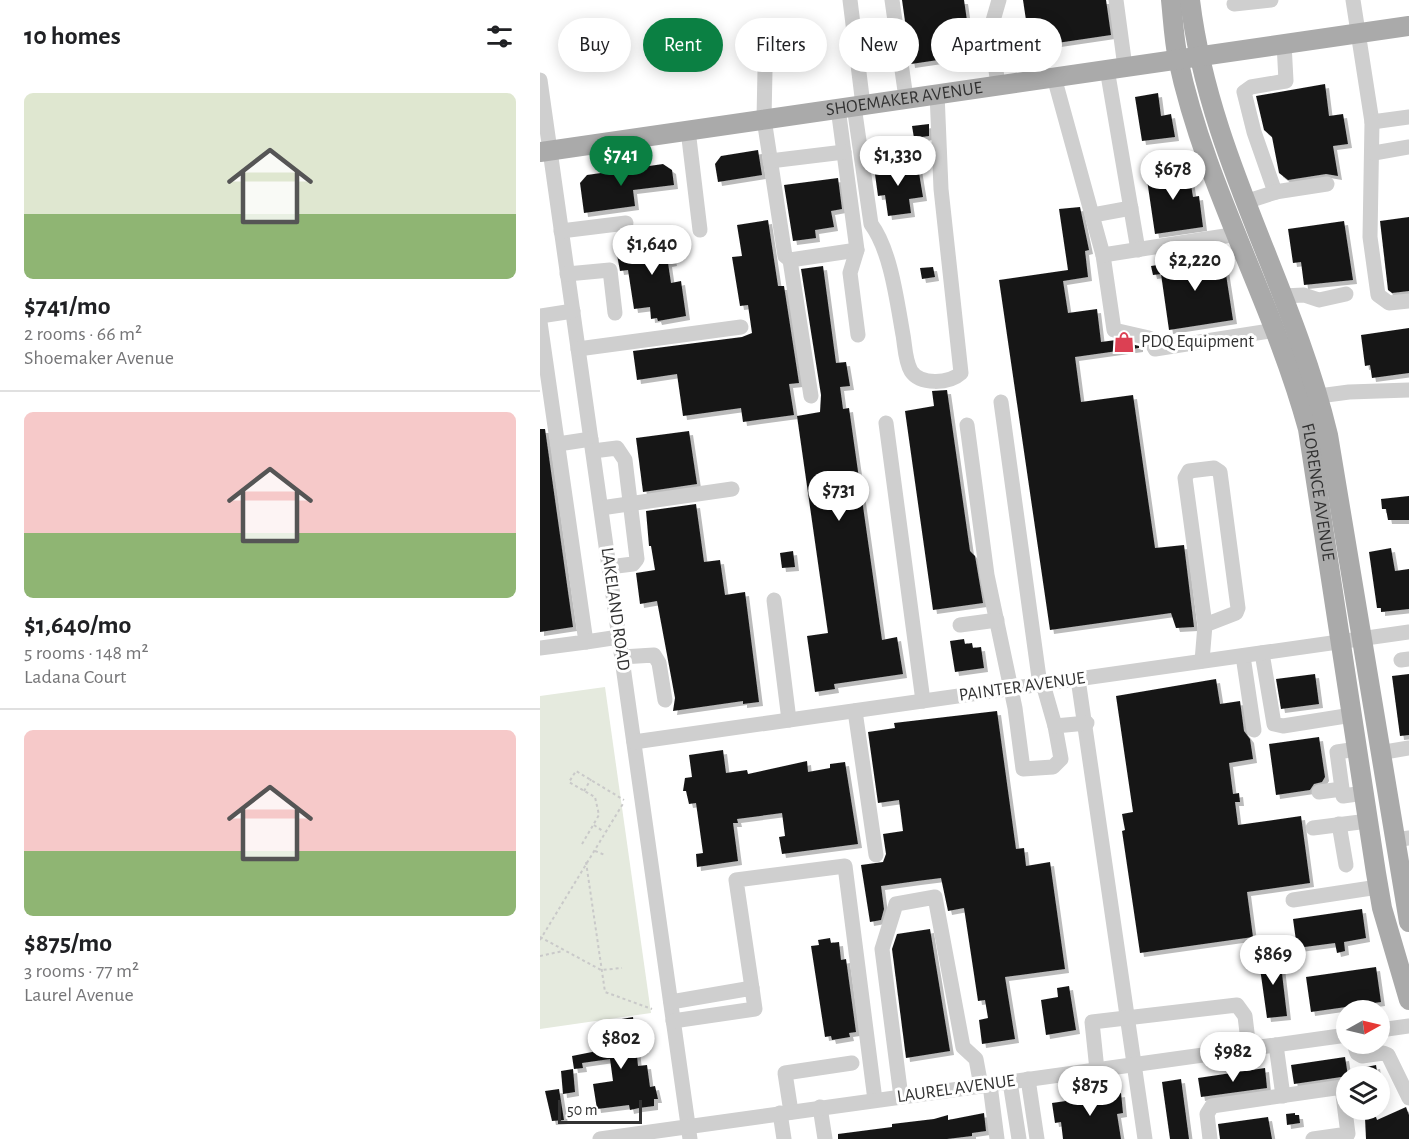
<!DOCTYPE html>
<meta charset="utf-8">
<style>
body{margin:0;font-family:"Alegreya Sans",sans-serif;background:#f6f6f6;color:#202124;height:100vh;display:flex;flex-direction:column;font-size:22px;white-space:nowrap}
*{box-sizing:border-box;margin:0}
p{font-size:20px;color:#757577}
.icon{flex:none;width:33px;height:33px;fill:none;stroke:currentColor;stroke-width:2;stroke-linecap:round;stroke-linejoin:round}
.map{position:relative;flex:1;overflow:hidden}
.side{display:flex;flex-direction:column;background:#fff;width:540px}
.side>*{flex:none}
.hud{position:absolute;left:18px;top:18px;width:570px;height:54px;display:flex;gap:12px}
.needle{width:39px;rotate:82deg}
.buttons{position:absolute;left:796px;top:1000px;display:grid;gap:12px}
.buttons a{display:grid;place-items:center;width:54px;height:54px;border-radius:50%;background:#fff;box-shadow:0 3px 15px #0003;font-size:30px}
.scale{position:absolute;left:18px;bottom:15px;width:84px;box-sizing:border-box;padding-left:6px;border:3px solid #323232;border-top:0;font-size:16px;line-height:21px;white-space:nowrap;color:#323232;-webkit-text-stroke:4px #fff;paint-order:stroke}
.price{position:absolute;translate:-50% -51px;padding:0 14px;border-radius:21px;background:#fff;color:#222;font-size:20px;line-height:39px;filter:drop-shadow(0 2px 3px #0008)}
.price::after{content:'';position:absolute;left:50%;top:36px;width:18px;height:14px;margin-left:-9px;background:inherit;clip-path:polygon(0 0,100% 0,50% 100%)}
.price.current{background:#0b8043;color:#fff}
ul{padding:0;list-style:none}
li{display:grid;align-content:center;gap:12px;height:318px;padding:0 24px}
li+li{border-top:2px solid #e0e0e0}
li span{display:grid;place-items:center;height:186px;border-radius:9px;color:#555}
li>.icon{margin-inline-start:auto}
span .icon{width:108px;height:108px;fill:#fffc;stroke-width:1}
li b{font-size:26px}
h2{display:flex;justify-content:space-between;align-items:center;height:72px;padding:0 24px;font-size:26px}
.tag{padding:0 21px;border-radius:27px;background:#fff;box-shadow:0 3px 15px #0003;font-size:21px;line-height:54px}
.tag.current{background:#0b8043;color:#fff}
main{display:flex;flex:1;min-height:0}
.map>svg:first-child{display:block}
</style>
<main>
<section class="side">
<h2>10 homes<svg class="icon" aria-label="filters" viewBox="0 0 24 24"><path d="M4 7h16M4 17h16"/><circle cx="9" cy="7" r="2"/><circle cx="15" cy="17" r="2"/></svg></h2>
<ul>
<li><span style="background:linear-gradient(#dfe7d0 65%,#8fb573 0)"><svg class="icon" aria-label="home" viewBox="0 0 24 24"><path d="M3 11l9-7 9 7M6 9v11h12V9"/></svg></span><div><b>$741/mo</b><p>2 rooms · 66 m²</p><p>Shoemaker Avenue</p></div></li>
<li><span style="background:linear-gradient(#f6c9c9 65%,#8fb573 0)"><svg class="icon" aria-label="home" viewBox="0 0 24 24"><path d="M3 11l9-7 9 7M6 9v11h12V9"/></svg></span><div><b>$1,640/mo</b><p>5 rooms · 148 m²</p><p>Ladana Court</p></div></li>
<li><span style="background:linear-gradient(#f6c9c9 65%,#8fb573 0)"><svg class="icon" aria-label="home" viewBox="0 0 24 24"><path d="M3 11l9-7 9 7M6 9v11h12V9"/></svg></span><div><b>$875/mo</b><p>3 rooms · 77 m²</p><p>Laurel Avenue</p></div></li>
</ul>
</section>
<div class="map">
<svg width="869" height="1139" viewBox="0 0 869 1139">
<defs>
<filter id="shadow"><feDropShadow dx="4" dy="4" stdDeviation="0" flood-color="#0004"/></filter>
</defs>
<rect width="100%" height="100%" fill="#fff"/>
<polygon fill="#e5eade" points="65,687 111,1013 0,1029 0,696"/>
<g fill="#191919" filter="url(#shadow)">
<polygon points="362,0 424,0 432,55 371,64"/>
<polygon points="483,0 566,0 571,35 490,47"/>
<polygon points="785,84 789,116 803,114 808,144 793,146 798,176 786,174 748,180 739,173 732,137 724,130 716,96"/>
<polygon points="618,93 621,116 631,114 635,137 602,141 595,97"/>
<polygon points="389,124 389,136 374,138 372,126"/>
<polygon points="218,150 222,175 178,182 175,164 181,156"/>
<polygon points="364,161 365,169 378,167 383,197 369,199 371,213 348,216 345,195 338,196 334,167"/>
<polygon points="123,164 132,170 134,185 93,190 95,206 44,213 40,183 47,175"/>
<polygon points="648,167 653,197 659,196 663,227 615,234 606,173"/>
<polygon points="298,178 302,209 291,211 294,227 275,230 276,238 253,241 244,185"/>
<polygon points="540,207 549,250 545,251 548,277 523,281 528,313 557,309 561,342 576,340 599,346 599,348 535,357 541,402 593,395 615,548 644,545 654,627 636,628 631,613 510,630 459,280 528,270 519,209"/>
<polygon points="869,217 869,291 852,293 848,290 840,221"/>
<polygon points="228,220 238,286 244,286 259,383 249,384 254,415 203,422 201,408 143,416 137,374 97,380 93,351 202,337 212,333 208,305 200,306 192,257 202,256 197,225"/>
<polygon points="804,221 813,280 764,285 761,262 753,263 748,229"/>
<polygon points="126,232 133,262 128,263 131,283 141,281 146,316 118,321 117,318 111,319 110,307 94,309 88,270 80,271 75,244 100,241 100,236"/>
<polygon points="683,255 693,320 629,330 621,274 613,275 611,266"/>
<polygon points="283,266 296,363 306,362 310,386 300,387 303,409 309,408 342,640 357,637 363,674 294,684 295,689 275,692 267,636 288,633 257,416 280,412 281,395 261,269"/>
<polygon points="393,267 395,277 382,279 380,268"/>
<polygon points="869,328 869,373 832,378 830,365 825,366 821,335"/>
<polygon points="407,390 430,551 435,556 443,603 393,610 365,411 394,406 392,391"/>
<polygon points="0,429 5,429 33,627 0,632"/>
<polygon points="149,431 157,484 103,492 96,438"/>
<polygon points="869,496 869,520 848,520 846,509 842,509 841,499"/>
<polygon points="156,504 164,562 180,560 185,595 205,592 219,702 203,704 203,701 133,711 135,698 117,601 100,604 96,573 115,570 111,546 109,546 106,511"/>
<polygon points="851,548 855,571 869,569 869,609 841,612 841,608 837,608 829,552"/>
<polygon points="253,551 255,567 242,568 240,553"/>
<polygon points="424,639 425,644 432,643 433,648 441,647 444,668 415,672 410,641"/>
<polygon points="775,674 779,704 741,709 736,679"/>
<polygon points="869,674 869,735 860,736 852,676"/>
<polygon points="676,679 680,704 700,701 704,731 710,739 713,759 689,763 693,794 699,793 700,802 695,802 698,825 761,816 770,883 707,892 713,937 600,953 582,831 585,830 582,814 593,812 576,696"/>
<polygon points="457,711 476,849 484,848 486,866 510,862 525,969 465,977 475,1039 442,1044 439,1020 448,1018 445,1000 438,1001 424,908 408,911 401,878 377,881 341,886 344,909 341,920 330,922 321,865 343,862 346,854 343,834 363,831 359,800 338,803 328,732 355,728 354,723"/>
<polygon points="779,737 785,777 782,782 774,784 770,790 736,795 729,744"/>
<polygon points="183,750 186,773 207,770 208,774 267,761 268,772 290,768 290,764 305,762 318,844 242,854 239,837 245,836 242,813 197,819 198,823 193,823 198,861 157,867 156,854 163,853 156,803 149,804 146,791 143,791 145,778 152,777 149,755"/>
<polygon points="822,909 826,938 804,942 805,951 797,953 795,943 757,948 753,919"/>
<polygon points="390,929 410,1051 366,1058 352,949 357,934"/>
<polygon points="290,938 291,943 299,942 301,960 306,959 316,1032 309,1033 310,1037 292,1040 291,1036 285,1037 271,946 279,945 278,940"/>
<polygon points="728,953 729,959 738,958 741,965 747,1016 727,1018 718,954"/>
<polygon points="836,967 841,1002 771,1012 766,977"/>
<polygon points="529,986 536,1030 506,1035 501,1000 518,997 517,988"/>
<polygon points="93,1017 98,1066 107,1065 110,1087 115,1086 118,1099 114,1099 114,1106 99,1108 90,1110 89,1105 57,1109 53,1084 73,1081 70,1059 42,1063 43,1068 34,1069 32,1056 67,1049 65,1022"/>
<polygon points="805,1057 808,1076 754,1084 751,1065"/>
<polygon points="836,1065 838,1077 817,1077 816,1069"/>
<polygon points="725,1068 727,1088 661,1097 658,1078"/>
<polygon points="33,1069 35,1092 23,1094 21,1071"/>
<polygon points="641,1079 649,1139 630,1139 622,1082"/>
<polygon points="19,1089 24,1120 12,1121 5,1091"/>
<polygon points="581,1093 583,1113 577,1114 581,1139 523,1139 521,1122 515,1123 512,1103"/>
<polygon points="866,1107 869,1115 869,1139 826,1139 825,1118 836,1117 837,1120"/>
<polygon points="444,1113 446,1131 432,1133 432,1136 407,1139 298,1139 298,1134 352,1127 352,1124 394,1119 408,1115 408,1120"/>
<polygon points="755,1113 755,1115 759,1115 760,1123 747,1125 746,1114"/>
<polygon points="728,1117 732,1139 680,1139 678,1124"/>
</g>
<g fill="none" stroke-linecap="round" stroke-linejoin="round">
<g stroke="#c9c9c9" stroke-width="2" stroke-dasharray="3 3" stroke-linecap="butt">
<polyline points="44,791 51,779"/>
<polyline points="54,825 64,832"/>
<polyline points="42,844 59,815 55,797 29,782 36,771 84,800"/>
<polyline points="55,851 65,855"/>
<polyline points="46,862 65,992 112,1009"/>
<polyline points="0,937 61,970 82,968"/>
<polyline points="0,940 84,802"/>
<polyline points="0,956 23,951"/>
</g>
<g stroke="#cfcfcf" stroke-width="15">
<polyline points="310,0 323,105"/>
<polyline points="352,0 366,98"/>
<polyline points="576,0 585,67"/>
<polyline points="813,0 832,122 869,117"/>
<polyline points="694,4 731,0"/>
<polyline points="744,43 746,81 711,87 704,92 714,132 735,192 787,184"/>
<polyline points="219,57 225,70 224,119 245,256 250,260 317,250"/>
<polyline points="567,69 598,250"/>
<polyline points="514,77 563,255 574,330 609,338 615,349 736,330"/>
<polyline points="0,80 150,1139"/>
<polyline points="458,84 450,31 459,0"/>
<path d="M 314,106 L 331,224 C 351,251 357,302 363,335 C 365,346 365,361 371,371 C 380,385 409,384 421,373 L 401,189 L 397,93"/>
<polyline points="298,108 317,250 310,273 318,335"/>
<polyline points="832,122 830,237 838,295 849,303 869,301"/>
<polyline points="148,130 160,230"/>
<polyline points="834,153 869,147"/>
<polyline points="230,161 304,152"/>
<polyline points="705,202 736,192"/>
<polyline points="553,215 591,208"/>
<polyline points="21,231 86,223"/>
<polyline points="563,255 698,234"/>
<polyline points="250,260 271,396"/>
<polyline points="27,274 70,270 75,313"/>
<polyline points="743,296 764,295 779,300 806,294"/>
<polyline points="0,316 33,311"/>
<polyline points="0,322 46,642 0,648"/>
<polyline points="38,349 201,327"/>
<polyline points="779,396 809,392 869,390"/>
<polyline points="461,402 500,685"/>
<polyline points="346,423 383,701"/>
<polyline points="427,425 447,575 475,708 483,769 513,767 521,759 515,726"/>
<polyline points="18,444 51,439"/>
<polyline points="53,451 77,448 85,460 97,559 93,564 69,567"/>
<polyline points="61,508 192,489"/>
<polyline points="234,600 249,720"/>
<polyline points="420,625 457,620"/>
<polyline points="46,642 79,637"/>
<polyline points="722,653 734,724 743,726 812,715"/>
<polyline points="703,656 714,730"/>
<polyline points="82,657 114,655 119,663 125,700"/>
<polyline points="861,660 869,659"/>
<polyline points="662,661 665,625 645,478 649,471 674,468 680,472 698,608 696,613 665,625"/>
<polyline points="538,679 605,1139"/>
<polyline points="503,684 515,726 547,723"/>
<polyline points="315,711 336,855"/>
<polyline points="94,742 869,632"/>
<polyline points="817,749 797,752 803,796 824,793"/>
<polyline points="839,753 869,748"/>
<polyline points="779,792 802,789"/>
<polyline points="799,824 806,865"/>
<polyline points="773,828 828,821"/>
<polyline points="854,840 869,838"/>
<polyline points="753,900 838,887"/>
<polyline points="212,988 196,880 305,866 335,1100"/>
<polyline points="131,1002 212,988 215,1009 133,1021"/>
<polyline points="840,1030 869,1026"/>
<polyline points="814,1044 817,1053 822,1056 843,1053 848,1055 869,1098"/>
<polyline points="736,1045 743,1096"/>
<polyline points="557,1070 552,1022 697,1005 705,1016 709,1049"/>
<polyline points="488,1079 497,1139"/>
<polyline points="470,1082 479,1139"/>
<polyline points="450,1085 457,1139"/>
<polyline points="361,1097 342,949 356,904 395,897 423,1047 436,1059 441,1086"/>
<polyline points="280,1107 285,1139"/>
<polyline points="251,1112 245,1073 312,1063"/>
<polyline points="240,1113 244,1139"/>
<polyline points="60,1139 807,1035"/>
<polyline points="670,1139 667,1114 672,1106 802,1087 808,1134 773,1139"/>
</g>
<g stroke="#aaa" stroke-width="20">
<path id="s1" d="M 631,0 C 633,19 634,40 638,59 C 665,187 734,303 768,429 L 836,873 L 842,908 L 869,1000"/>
<path d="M 650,0 C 669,157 752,284 788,435 L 869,922"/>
<path id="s2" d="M 0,152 L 869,26"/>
</g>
</g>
<defs>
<symbol id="shop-bare" viewBox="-9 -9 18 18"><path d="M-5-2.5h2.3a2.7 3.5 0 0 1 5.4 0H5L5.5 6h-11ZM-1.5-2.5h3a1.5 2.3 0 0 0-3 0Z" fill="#dc4053" stroke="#fff" stroke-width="2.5" paint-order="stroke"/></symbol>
</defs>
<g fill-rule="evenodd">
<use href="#shop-bare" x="569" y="327" width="30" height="30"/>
</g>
<g text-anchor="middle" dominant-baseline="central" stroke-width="6" stroke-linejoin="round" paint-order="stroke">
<g font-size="18" fill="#323232" stroke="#fff">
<text stroke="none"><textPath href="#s2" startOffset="368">SHOEMAKER AVENUE</textPath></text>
<text stroke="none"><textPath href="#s1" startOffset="516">FLORENCE AVENUE</textPath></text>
<text transform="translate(75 609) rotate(82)">LAKELAND ROAD</text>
<text transform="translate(482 687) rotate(-8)">PAINTER AVENUE</text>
<text transform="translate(416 1089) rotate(-8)">LAUREL AVENUE</text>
</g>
<g font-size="18" fill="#323232" stroke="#fff" text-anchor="start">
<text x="601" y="342">PDQ Equipment</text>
</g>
</g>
</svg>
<div class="buttons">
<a><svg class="needle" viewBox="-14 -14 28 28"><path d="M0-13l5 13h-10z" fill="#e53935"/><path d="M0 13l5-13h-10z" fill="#757577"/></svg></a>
<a><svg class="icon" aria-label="layers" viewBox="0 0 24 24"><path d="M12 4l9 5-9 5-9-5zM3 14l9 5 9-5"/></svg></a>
</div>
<div class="scale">50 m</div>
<b class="price current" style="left:81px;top:187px">$741</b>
<b class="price" style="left:358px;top:187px">$1,330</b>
<b class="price" style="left:633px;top:201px">$678</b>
<b class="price" style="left:112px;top:276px">$1,640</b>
<b class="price" style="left:655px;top:292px">$2,220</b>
<b class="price" style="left:299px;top:522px">$731</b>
<b class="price" style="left:733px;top:986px">$869</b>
<b class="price" style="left:81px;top:1070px">$802</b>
<b class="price" style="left:693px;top:1083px">$982</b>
<b class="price" style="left:550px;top:1117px">$875</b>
<div class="hud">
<a class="tag">Buy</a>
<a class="tag current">Rent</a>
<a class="tag">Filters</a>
<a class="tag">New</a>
<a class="tag">Apartment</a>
</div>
</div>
</main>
